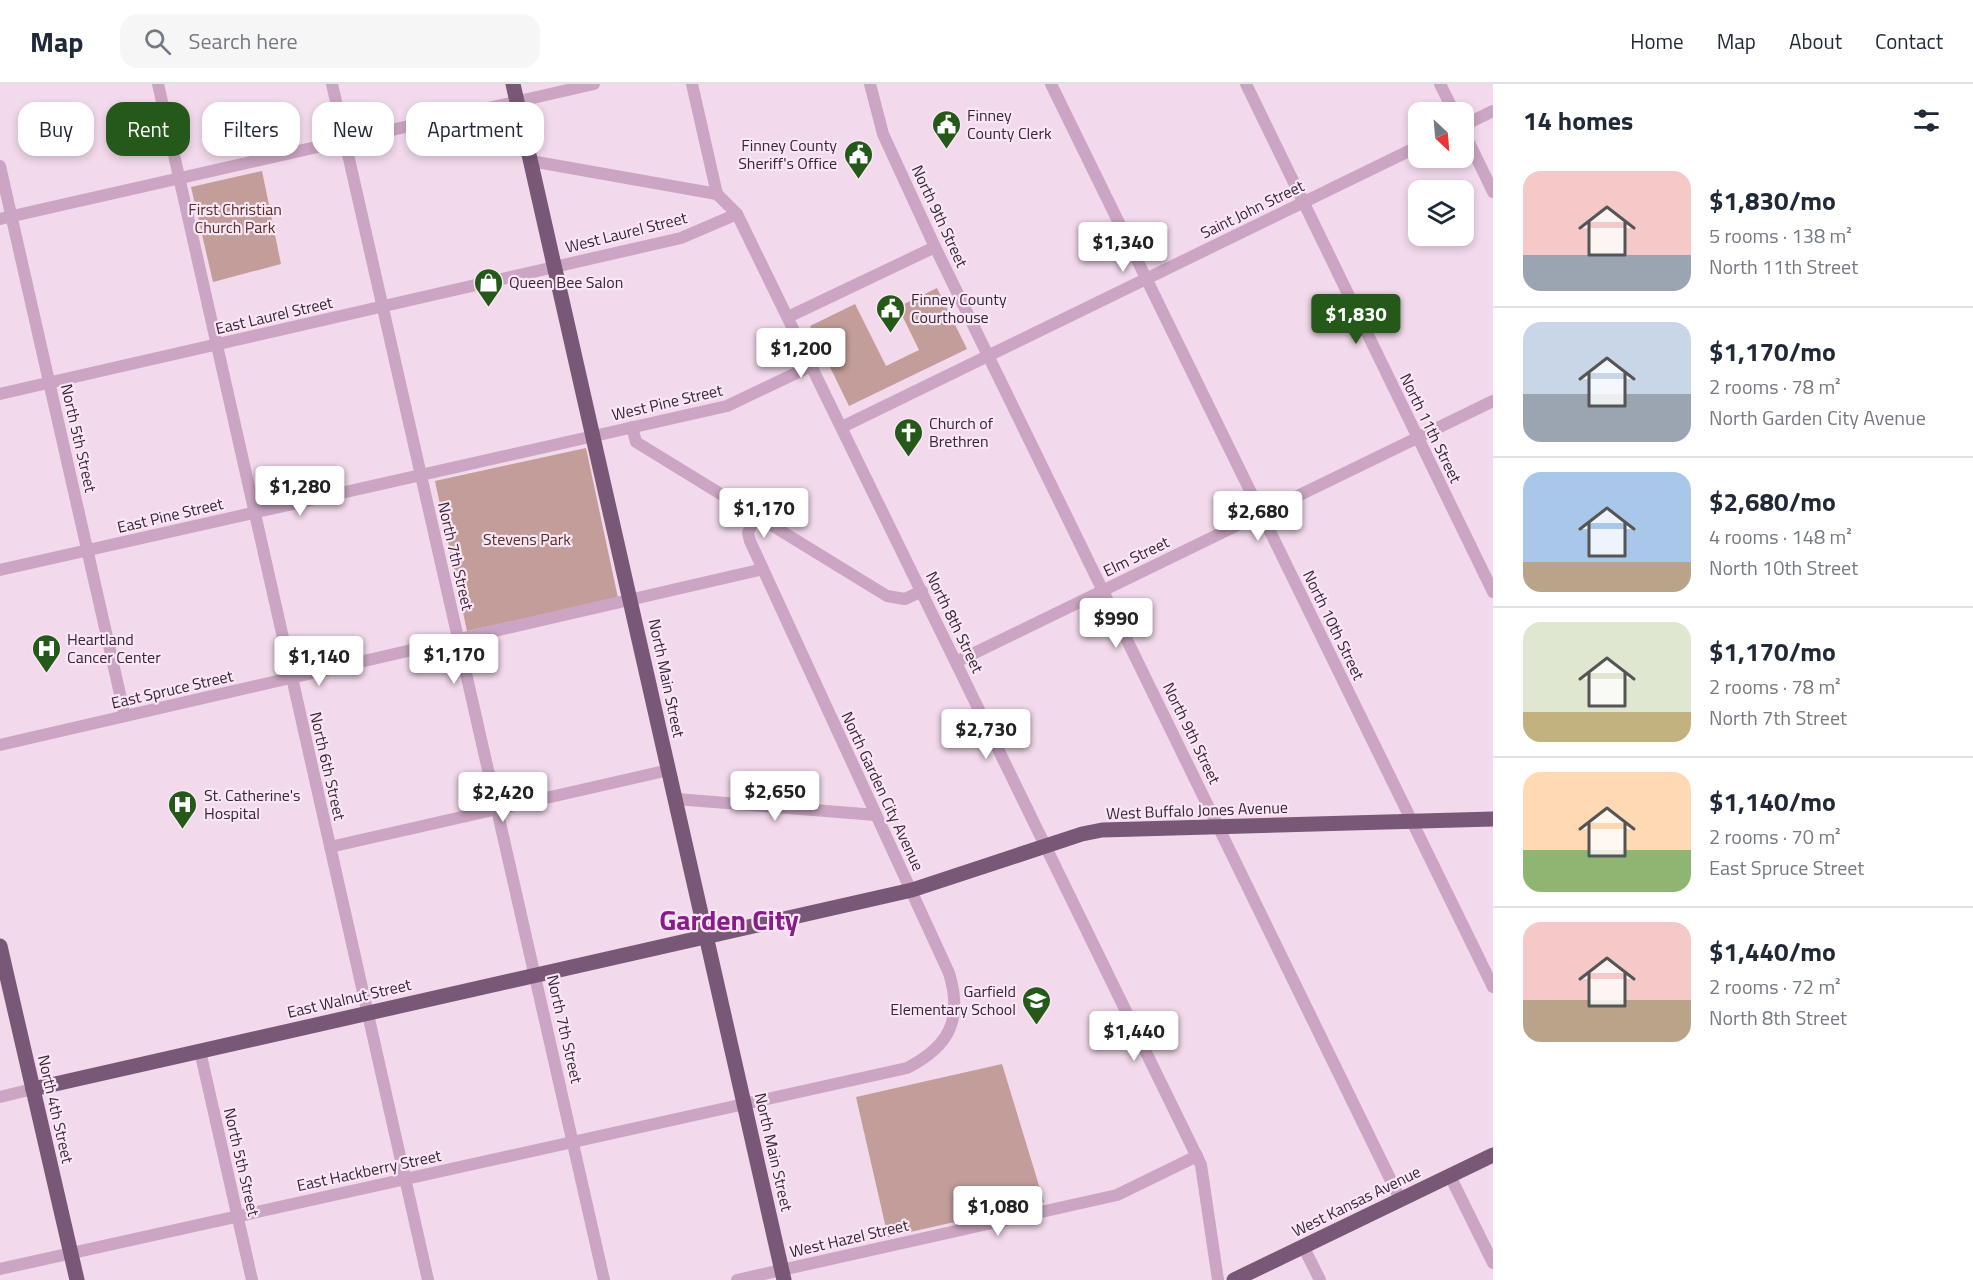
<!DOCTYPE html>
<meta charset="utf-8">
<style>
body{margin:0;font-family:"Titillium Web",sans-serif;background:#f6f6f7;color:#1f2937;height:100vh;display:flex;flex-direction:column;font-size:22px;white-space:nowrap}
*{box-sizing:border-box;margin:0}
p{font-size:20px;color:#747a83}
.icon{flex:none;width:33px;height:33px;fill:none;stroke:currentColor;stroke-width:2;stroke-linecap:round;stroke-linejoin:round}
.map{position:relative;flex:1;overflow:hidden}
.sheet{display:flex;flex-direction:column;background:#fff;width:480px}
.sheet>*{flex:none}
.hud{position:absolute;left:18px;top:18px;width:570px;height:54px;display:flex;gap:12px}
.needle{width:39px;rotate:154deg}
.tools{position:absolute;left:1408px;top:18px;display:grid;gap:12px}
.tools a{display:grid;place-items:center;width:66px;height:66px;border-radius:12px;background:#fff;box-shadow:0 3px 9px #0003;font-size:30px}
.price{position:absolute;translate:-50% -51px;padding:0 14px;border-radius:6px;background:#fff;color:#222;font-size:20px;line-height:39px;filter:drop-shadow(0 2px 3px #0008)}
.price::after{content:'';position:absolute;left:50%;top:36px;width:18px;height:14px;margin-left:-9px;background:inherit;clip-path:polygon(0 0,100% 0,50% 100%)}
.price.selected{background:#25591a;color:#fff}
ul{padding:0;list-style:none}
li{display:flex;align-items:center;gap:18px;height:150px;padding:0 30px}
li+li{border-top:2px solid #e0e1e3}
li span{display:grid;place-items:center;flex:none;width:168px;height:120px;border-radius:18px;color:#555}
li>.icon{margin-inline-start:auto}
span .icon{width:72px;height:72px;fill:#fffc;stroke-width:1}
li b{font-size:26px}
h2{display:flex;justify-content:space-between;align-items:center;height:72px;padding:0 30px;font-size:26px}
.chip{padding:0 21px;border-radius:18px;background:#fff;box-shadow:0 3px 9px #0003;font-size:21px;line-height:54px}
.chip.selected{background:#25591a;color:#fff}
header{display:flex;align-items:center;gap:36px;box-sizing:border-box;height:84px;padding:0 30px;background:#fff;border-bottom:2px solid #e0e1e3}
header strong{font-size:28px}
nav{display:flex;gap:33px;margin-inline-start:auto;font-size:21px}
.search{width:420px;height:54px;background:#f6f6f7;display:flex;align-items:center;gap:15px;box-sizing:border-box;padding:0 21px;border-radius:18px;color:#747a83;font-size:22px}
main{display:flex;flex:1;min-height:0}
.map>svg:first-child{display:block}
</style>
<header>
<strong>Map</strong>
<div class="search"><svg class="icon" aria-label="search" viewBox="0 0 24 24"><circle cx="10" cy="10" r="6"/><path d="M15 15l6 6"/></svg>Search here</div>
<nav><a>Home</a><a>Map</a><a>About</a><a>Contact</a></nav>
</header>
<main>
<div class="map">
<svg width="1493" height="1196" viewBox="0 0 1493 1196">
<rect width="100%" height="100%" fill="#f2d9eb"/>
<g fill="#c29d99">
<polygon points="262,87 281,180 213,198 191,103"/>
<polygon points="937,204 967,265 849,322 810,242 855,220 886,282 919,266 898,223"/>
<polygon points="586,364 618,514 467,547 435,397"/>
<polygon points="1002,980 1044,1118 888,1153 856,1013"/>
</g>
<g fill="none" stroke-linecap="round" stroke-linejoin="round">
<g stroke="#cba5c3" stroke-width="12">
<polyline points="158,0 428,1196"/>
<polyline points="332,0 604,1196"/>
<polyline points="692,0 717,110 737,130 1201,1081 1218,1196"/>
<polyline points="870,0 883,50 935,163 1400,1115"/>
<polyline points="1051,0 1493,903"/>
<polyline points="1246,0 1493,508"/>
<polyline points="1440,0 1454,28"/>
<polyline points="1464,41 1493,27"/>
<polyline points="1464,48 1493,108"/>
<polyline points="531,77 717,110"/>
<polyline points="0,82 125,632"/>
<polyline points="0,135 594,0"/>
<polyline points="788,233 935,163"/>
<polyline points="0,310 681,154 737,130"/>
<polyline points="632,343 636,358 887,512 905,515 922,507"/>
<polyline points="842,343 1419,62"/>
<polyline points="0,486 727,322 811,282"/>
<polyline points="956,578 1493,317"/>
<polyline points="0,661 763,485"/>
<polyline points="676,715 876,731"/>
<polyline points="330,763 669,686"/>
<polyline points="200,967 252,1196"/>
<polyline points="0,1013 33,1005"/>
<polyline points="1450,1092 1493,1179"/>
<polyline points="1303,1162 1320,1196"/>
<path d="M 0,1185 L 907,984 C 950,962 963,935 949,889 L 750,457 L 748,449 L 755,432"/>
<polyline points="737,1196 1117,1111 1197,1072"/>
</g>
<g stroke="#795776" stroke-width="15">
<polyline points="513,0 784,1196"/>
<polyline points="0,862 77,1196"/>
<polyline points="33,1005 912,806 1082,750 1102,746 1493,735"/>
<polyline points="1234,1196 1493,1071"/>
</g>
</g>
<defs>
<symbol id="civic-pin" viewBox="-11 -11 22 30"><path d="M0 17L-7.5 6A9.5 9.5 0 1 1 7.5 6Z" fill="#25591a" stroke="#fae6f4"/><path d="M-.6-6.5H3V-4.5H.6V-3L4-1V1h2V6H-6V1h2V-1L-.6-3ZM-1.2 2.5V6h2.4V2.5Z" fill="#fff"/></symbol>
<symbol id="shop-pin" viewBox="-11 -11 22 30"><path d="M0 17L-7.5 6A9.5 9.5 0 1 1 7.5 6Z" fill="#25591a" stroke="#fae6f4"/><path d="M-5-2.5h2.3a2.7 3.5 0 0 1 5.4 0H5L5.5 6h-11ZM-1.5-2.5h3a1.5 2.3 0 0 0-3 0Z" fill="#fff"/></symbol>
<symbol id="church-pin" viewBox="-11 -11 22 30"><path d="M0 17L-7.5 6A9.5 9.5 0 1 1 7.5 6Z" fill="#25591a" stroke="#fae6f4"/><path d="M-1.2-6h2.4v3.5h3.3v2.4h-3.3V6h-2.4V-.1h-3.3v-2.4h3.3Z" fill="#fff"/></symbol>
<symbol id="hospital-pin" viewBox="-11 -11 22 30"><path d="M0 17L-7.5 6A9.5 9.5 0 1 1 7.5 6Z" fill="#25591a" stroke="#fae6f4"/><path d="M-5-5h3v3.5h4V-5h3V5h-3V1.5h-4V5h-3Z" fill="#fff"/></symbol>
<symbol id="school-pin" viewBox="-11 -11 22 30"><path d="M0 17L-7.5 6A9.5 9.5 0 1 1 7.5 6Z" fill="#25591a" stroke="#fae6f4"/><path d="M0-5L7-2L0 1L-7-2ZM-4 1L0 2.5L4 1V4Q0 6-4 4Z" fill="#fff"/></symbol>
</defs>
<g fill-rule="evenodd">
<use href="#civic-pin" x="930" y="24" width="33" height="45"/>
<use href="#civic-pin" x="842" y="54" width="33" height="45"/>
<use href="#shop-pin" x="472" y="182" width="33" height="45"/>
<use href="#civic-pin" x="874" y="208" width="33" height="45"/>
<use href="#church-pin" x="892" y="332" width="33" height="45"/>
<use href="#hospital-pin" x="30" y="548" width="33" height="45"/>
<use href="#hospital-pin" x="166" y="704" width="33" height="45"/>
<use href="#school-pin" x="1020" y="900" width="33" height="45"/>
</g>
<g text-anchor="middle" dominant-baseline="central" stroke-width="4.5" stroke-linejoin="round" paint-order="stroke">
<g font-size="16" fill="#362735" stroke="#fae6f4" text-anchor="start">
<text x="967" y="31">Finney<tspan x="967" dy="18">County Clerk</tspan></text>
<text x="837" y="61" text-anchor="end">Finney County<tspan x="837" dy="18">Sheriff's Office</tspan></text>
<text x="509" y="198">Queen Bee Salon</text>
<text x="911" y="215">Finney County<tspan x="911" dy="18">Courthouse</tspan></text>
<text x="929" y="339">Church of<tspan x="929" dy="18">Brethren</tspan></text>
<text x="67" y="555">Heartland<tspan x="67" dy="18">Cancer Center</tspan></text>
<text x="204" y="711">St. Catherine's<tspan x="204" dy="18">Hospital</tspan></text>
<text x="1016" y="907" text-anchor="end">Garfield<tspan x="1016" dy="18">Elementary School</tspan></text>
</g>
<g font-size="16" fill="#552f29" stroke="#fae6f4">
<text x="235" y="125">First Christian<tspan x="235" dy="18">Church Park</tspan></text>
<text x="527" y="455">Stevens Park</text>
</g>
<g font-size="16" fill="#362735" stroke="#fae6f4">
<text transform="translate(1252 125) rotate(-26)">Saint John Street</text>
<text transform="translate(940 132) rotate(65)">North 9th Street</text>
<text transform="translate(626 148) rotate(-14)">West Laurel Street</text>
<text transform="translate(274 231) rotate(-13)">East Laurel Street</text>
<text transform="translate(667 318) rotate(-13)">West Pine Street</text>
<text transform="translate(1431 344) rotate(64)">North 11th Street</text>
<text transform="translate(79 354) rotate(77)">North 5th Street</text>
<text transform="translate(170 431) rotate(-13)">East Pine Street</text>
<text transform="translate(456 472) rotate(77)">North 7th Street</text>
<text transform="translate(1136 472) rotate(-26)">Elm Street</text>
<text transform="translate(955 538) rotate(64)">North 8th Street</text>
<text transform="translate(1334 541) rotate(64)">North 10th Street</text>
<text transform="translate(667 594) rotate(78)">North Main Street</text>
<text transform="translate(172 605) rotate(-13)">East Spruce Street</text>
<text transform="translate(1192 649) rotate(64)">North 9th Street</text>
<text transform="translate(328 682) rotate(77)">North 6th Street</text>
<text transform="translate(883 707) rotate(65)">North Garden City Avenue</text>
<text transform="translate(1197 726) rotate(-2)">West Buffalo Jones Avenue</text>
<text transform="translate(349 914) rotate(-13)">East Walnut Street</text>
<text transform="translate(565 945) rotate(77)">North 7th Street</text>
<text transform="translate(56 1025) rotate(77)">North 4th Street</text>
<text transform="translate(774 1068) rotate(77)">North Main Street</text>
<text transform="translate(242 1078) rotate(77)">North 5th Street</text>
<text transform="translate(369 1086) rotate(-12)">East Hackberry Street</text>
<text transform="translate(1356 1117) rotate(-26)">West Kansas Avenue</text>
<text transform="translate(849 1154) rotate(-13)">West Hazel Street</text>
</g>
<g font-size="28" font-weight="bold" fill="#881c88" stroke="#fae6f4">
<text x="729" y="835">Garden City</text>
</g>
</g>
</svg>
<div class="tools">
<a><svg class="needle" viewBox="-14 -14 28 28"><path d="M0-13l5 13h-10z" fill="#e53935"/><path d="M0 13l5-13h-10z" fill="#747a83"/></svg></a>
<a><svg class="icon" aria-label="layers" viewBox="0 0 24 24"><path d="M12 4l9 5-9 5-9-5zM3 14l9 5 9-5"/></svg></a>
</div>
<b class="price" style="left:1123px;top:189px">$1,340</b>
<b class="price selected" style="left:1356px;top:261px">$1,830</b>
<b class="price" style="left:801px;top:295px">$1,200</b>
<b class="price" style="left:300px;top:433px">$1,280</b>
<b class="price" style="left:764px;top:455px">$1,170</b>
<b class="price" style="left:1258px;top:458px">$2,680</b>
<b class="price" style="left:1116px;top:565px">$990</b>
<b class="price" style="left:454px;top:601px">$1,170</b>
<b class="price" style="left:319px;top:603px">$1,140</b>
<b class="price" style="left:986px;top:676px">$2,730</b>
<b class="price" style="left:775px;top:738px">$2,650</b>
<b class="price" style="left:503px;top:739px">$2,420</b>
<b class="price" style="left:1134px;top:978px">$1,440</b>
<b class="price" style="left:998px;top:1153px">$1,080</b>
<div class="hud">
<a class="chip">Buy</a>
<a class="chip selected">Rent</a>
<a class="chip">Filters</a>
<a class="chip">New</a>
<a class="chip">Apartment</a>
</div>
</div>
<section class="sheet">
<h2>14 homes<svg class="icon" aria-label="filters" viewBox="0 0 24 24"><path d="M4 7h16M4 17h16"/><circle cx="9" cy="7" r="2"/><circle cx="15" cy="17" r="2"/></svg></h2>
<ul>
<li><span style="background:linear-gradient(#f6c9c9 70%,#9aa5b1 0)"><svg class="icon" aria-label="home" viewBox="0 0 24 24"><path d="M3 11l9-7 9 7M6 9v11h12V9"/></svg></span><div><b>$1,830/mo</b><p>5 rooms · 138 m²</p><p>North 11th Street</p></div></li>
<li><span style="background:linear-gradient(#c9d6e8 60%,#9aa5b1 0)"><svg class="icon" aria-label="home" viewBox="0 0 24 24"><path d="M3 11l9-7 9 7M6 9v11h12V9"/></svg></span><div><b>$1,170/mo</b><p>2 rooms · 78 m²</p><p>North Garden City Avenue</p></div></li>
<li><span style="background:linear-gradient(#a9c7e8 75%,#b9a48a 0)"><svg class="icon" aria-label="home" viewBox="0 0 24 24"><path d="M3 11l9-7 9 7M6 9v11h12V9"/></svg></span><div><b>$2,680/mo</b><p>4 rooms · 148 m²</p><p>North 10th Street</p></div></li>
<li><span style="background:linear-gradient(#dfe7d0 75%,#c2b280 0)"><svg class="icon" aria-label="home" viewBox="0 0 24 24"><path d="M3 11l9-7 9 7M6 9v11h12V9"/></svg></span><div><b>$1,170/mo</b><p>2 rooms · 78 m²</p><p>North 7th Street</p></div></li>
<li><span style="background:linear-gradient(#ffd9b3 65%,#8fb573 0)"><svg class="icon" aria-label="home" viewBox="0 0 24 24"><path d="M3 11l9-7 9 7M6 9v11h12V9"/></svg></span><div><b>$1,140/mo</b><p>2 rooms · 70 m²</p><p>East Spruce Street</p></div></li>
<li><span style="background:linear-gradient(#f6c9c9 65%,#b9a48a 0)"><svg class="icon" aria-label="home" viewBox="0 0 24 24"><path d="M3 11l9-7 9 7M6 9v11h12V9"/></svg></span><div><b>$1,440/mo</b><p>2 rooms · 72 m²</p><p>North 8th Street</p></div></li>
</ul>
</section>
</main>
